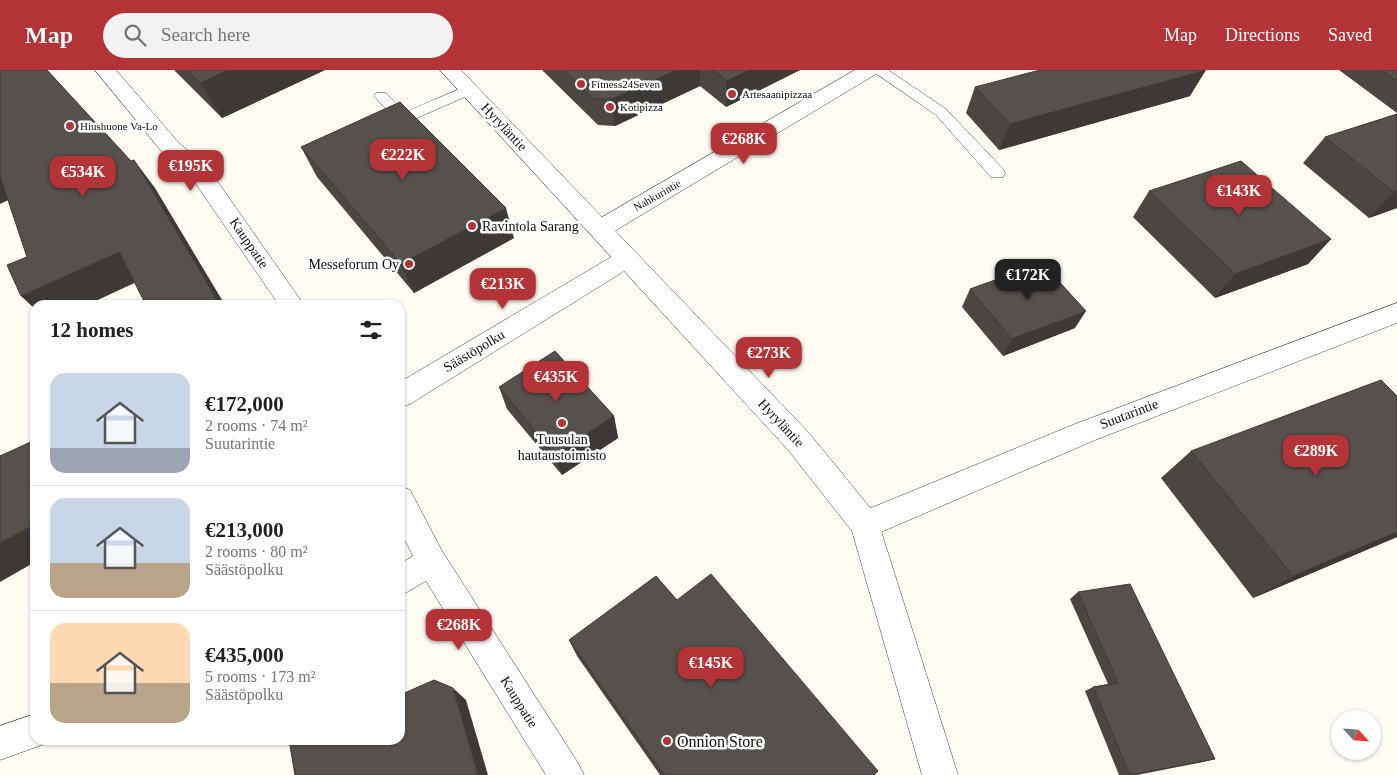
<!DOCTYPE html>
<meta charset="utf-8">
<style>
body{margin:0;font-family:"Times New Roman",serif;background:#f2f2f2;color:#202124;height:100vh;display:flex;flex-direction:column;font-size:19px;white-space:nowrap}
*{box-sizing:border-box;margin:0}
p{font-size:16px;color:#757577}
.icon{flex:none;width:28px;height:28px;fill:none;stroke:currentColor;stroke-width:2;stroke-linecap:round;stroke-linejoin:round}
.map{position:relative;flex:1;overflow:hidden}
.sheet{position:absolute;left:30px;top:230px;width:375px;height:445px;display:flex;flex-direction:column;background:#fff;border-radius:15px;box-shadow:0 1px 4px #0004}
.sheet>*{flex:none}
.needle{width:32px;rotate:116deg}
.controls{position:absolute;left:1331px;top:640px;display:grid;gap:10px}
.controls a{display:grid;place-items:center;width:50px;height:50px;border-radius:50%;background:#fff;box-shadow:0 1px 4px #0004;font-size:25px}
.price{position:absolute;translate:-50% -42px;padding:0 11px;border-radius:10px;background:#b43337;color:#fff;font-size:16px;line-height:32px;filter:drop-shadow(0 1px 2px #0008)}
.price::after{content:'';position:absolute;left:50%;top:30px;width:15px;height:11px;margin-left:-8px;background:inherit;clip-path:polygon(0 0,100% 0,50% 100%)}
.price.active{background:#222;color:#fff}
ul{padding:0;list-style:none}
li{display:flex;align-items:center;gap:15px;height:125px;padding:0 20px}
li+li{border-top:1px solid #e0e0e0}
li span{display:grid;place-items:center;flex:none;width:140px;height:100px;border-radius:15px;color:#555}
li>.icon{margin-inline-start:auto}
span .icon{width:60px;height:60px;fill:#fffc;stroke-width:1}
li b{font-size:21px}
h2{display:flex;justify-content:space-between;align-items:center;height:60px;padding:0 20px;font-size:21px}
header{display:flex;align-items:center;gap:30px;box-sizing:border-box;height:70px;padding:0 25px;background:#b43337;color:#fff}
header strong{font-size:24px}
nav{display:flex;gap:28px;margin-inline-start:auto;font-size:18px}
.search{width:350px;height:45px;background:#f2f2f2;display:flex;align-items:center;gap:12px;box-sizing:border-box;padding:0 18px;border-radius:28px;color:#757577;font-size:19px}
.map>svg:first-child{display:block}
</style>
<header>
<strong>Map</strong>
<div class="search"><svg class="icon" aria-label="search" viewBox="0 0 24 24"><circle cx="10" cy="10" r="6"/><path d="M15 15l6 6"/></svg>Search here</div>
<nav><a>Map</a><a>Directions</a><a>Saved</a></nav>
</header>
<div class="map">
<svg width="1397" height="705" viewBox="0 0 1397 705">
<rect width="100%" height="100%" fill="#fefcf3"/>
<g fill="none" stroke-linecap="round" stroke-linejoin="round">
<defs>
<g id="service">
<polygon points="871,0 888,0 946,39 1003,99 1005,103 1003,107 991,107 936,45"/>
<polygon points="469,15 474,17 476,20 474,23 403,54 398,52 374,26 376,23 386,23 405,42"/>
</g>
<g id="minor">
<polygon points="95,0 116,0 178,72 208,98 304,235 279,235 192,108 162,82"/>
<polygon points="855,0 879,0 876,4 608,165 600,167 592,165 588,159 592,153"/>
<polygon points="626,180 634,183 638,189 634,195 410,334 400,337 400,312 618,183"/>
<polygon points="1397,233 1397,253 1095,370 865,469 854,465 850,455 854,445 1075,354"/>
<polygon points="400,416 410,420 442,481 578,693 584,705 546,705 426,511 400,526 400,494 413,486 400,460"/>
<polygon points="35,644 35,670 48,670 47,673 0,690 0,656"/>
</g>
<polygon id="tertiary" points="440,0 461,0 809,363 876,445 958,705 922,705 852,461 789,381"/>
</defs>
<use href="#service" stroke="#424242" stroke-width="1"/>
<use href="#minor" stroke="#424242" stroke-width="1"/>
<use href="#tertiary" stroke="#424242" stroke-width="1"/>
<use href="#service" fill="#fff" fill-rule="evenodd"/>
<use href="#minor" fill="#fff" fill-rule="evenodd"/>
<use href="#tertiary" fill="#fff" fill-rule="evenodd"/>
</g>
<g fill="#4b4642">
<polygon points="174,0 325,0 222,48"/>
<polygon points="542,0 800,0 726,37 700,16 615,56 598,55"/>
<polygon points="1339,0 1397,0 1397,43"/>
<polygon points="975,17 1190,26 999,80 966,43"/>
<polygon points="1397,44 1397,138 1369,148 1303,93 1325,67"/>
<polygon points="301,77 514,168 414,223 317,107"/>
<polygon points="1149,121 1331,169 1308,194 1215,228 1133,147"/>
<polygon points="970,219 1075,258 1003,286 962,237"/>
<polygon points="499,317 614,346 618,368 562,405 507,339"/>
<polygon points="1191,381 1397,467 1253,528 1161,408"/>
<polygon points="1078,522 1215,689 1203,692 1137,705 1119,705 1085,621 1093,617 1108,614 1070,529"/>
<polygon points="677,530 874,705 660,705 577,586 569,570"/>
</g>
<g fill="#3d3936">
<polygon points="228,0 325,0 222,48 200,13"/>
<polygon points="677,0 700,0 700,16 615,56 612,29"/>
<polygon points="749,0 800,0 726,37 727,11"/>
<polygon points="1206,0 1190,26 999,80 1010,54"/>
<polygon points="134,90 155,118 225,235 220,235"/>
<polygon points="0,99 23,123 0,134"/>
<polygon points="1397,121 1397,138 1369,148 1394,122"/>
<polygon points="506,138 514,168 414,223 401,194"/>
<polygon points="1331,169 1308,194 1215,228 1235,204"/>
<polygon points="119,182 143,209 87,235 35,235 35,239 21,226"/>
<polygon points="1086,241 1075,258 1003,286 1012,269"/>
<polygon points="614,346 618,368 562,405 555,385"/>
<polygon points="35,454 35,492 0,512 0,473"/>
<polygon points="1397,462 1397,467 1253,528 1293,506"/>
<polygon points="453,618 466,630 488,705 478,705"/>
</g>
<g fill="#57514d" stroke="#3d3936">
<polygon points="0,0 47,0 131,91 134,90 220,235 146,235 119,182 21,226 7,195 27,187 0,106"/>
<polygon points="187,0 228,0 200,13"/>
<polygon points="564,0 677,0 612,29 594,29"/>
<polygon points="713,0 749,0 727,11"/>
<polygon points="1040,0 1206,0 1010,54 975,17"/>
<polygon points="1382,0 1397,0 1397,11"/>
<polygon points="400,32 506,138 401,194 301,77"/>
<polygon points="1397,44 1397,121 1394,122 1325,67"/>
<polygon points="1241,91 1331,169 1235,204 1149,121"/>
<polygon points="1042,193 1086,241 1012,269 970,219"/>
<polygon points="555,281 614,346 555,385 499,317"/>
<polygon points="1381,310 1397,326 1397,462 1293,506 1191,381"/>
<polygon points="35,370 35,454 0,473 0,386"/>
<polygon points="711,504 878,701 874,705 664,705 569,570 656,506 677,530"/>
<polygon points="1130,514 1215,689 1130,705 1093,617 1118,613 1078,522"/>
<polygon points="434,610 453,618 478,705 295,705 289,670 400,670 400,625"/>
</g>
<g fill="#b43337" stroke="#fff" stroke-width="2">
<circle cx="581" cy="14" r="5"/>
<circle cx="732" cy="24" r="5"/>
<circle cx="610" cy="37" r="5"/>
<circle cx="70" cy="56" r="5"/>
<circle cx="472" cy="156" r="5"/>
<circle cx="409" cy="194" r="5"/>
<circle cx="562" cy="353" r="5"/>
<circle cx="667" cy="671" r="5"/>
</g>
<g text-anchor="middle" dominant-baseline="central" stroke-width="5" stroke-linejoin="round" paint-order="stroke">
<g font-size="11" fill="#0f0f0f" stroke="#fff" text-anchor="start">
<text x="591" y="14">Fitness24Seven</text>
<text x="742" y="24">Artesaanipizzaa</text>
<text x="620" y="37">Kotipizza</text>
<text x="80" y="56">Hiushuone Va-Lo</text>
</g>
<g font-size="11" fill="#0f0f0f" stroke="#fff">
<text transform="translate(657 125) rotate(-30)">Nahkurintie</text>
</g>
<g font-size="14" fill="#0f0f0f" stroke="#fff">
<text transform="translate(504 57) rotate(47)">Hyryläntie</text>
<text transform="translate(249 173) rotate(56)">Kauppatie</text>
<text transform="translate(474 281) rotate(-31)">Säästöpolku</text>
<text transform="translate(1129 344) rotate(-21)">Suutarintie</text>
<text transform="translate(781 353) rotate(47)">Hyryläntie</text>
<text transform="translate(519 632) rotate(58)">Kauppatie</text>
</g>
<g font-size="14" fill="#0f0f0f" stroke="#fff" text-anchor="start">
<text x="482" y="156">Ravintola Sarang</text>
<text x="399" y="194" text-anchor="end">Messeforum Oy</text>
<text x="562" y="369" text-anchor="middle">Tuusulan<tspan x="562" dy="16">hautaustoimisto</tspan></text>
</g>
<g font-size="16" fill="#0f0f0f" stroke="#fff" text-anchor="start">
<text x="677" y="671">Onnion Store</text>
</g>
</g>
</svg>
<div class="controls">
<a><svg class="needle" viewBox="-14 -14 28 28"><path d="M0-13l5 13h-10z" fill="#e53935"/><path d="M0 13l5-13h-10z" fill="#757577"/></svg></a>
</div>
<b class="price" style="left:744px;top:95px">€268K</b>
<b class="price" style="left:403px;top:111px">€222K</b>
<b class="price" style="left:191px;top:122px">€195K</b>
<b class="price" style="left:83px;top:128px">€534K</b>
<b class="price" style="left:1239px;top:147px">€143K</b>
<b class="price active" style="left:1028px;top:231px">€172K</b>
<b class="price" style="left:503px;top:240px">€213K</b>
<b class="price" style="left:769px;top:309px">€273K</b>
<b class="price" style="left:556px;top:333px">€435K</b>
<b class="price" style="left:1316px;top:407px">€289K</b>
<b class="price" style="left:459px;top:581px">€268K</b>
<b class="price" style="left:711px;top:619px">€145K</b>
<section class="sheet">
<h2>12 homes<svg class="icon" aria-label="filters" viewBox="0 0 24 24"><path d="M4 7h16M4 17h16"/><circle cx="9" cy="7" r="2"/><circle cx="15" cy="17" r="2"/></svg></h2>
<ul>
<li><span style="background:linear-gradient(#c9d6e8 75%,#9aa5b1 0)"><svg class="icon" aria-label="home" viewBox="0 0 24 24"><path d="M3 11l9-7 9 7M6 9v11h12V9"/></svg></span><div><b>€172,000</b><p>2 rooms · 74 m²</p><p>Suutarintie</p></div></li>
<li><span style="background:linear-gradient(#c9d6e8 65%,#b9a48a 0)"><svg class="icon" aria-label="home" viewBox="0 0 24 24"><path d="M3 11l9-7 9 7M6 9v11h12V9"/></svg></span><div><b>€213,000</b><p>2 rooms · 80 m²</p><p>Säästöpolku</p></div></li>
<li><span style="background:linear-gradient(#ffd9b3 60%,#b9a48a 0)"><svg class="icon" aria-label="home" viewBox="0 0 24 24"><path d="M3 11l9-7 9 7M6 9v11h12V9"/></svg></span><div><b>€435,000</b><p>5 rooms · 173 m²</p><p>Säästöpolku</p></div></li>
</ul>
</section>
</div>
